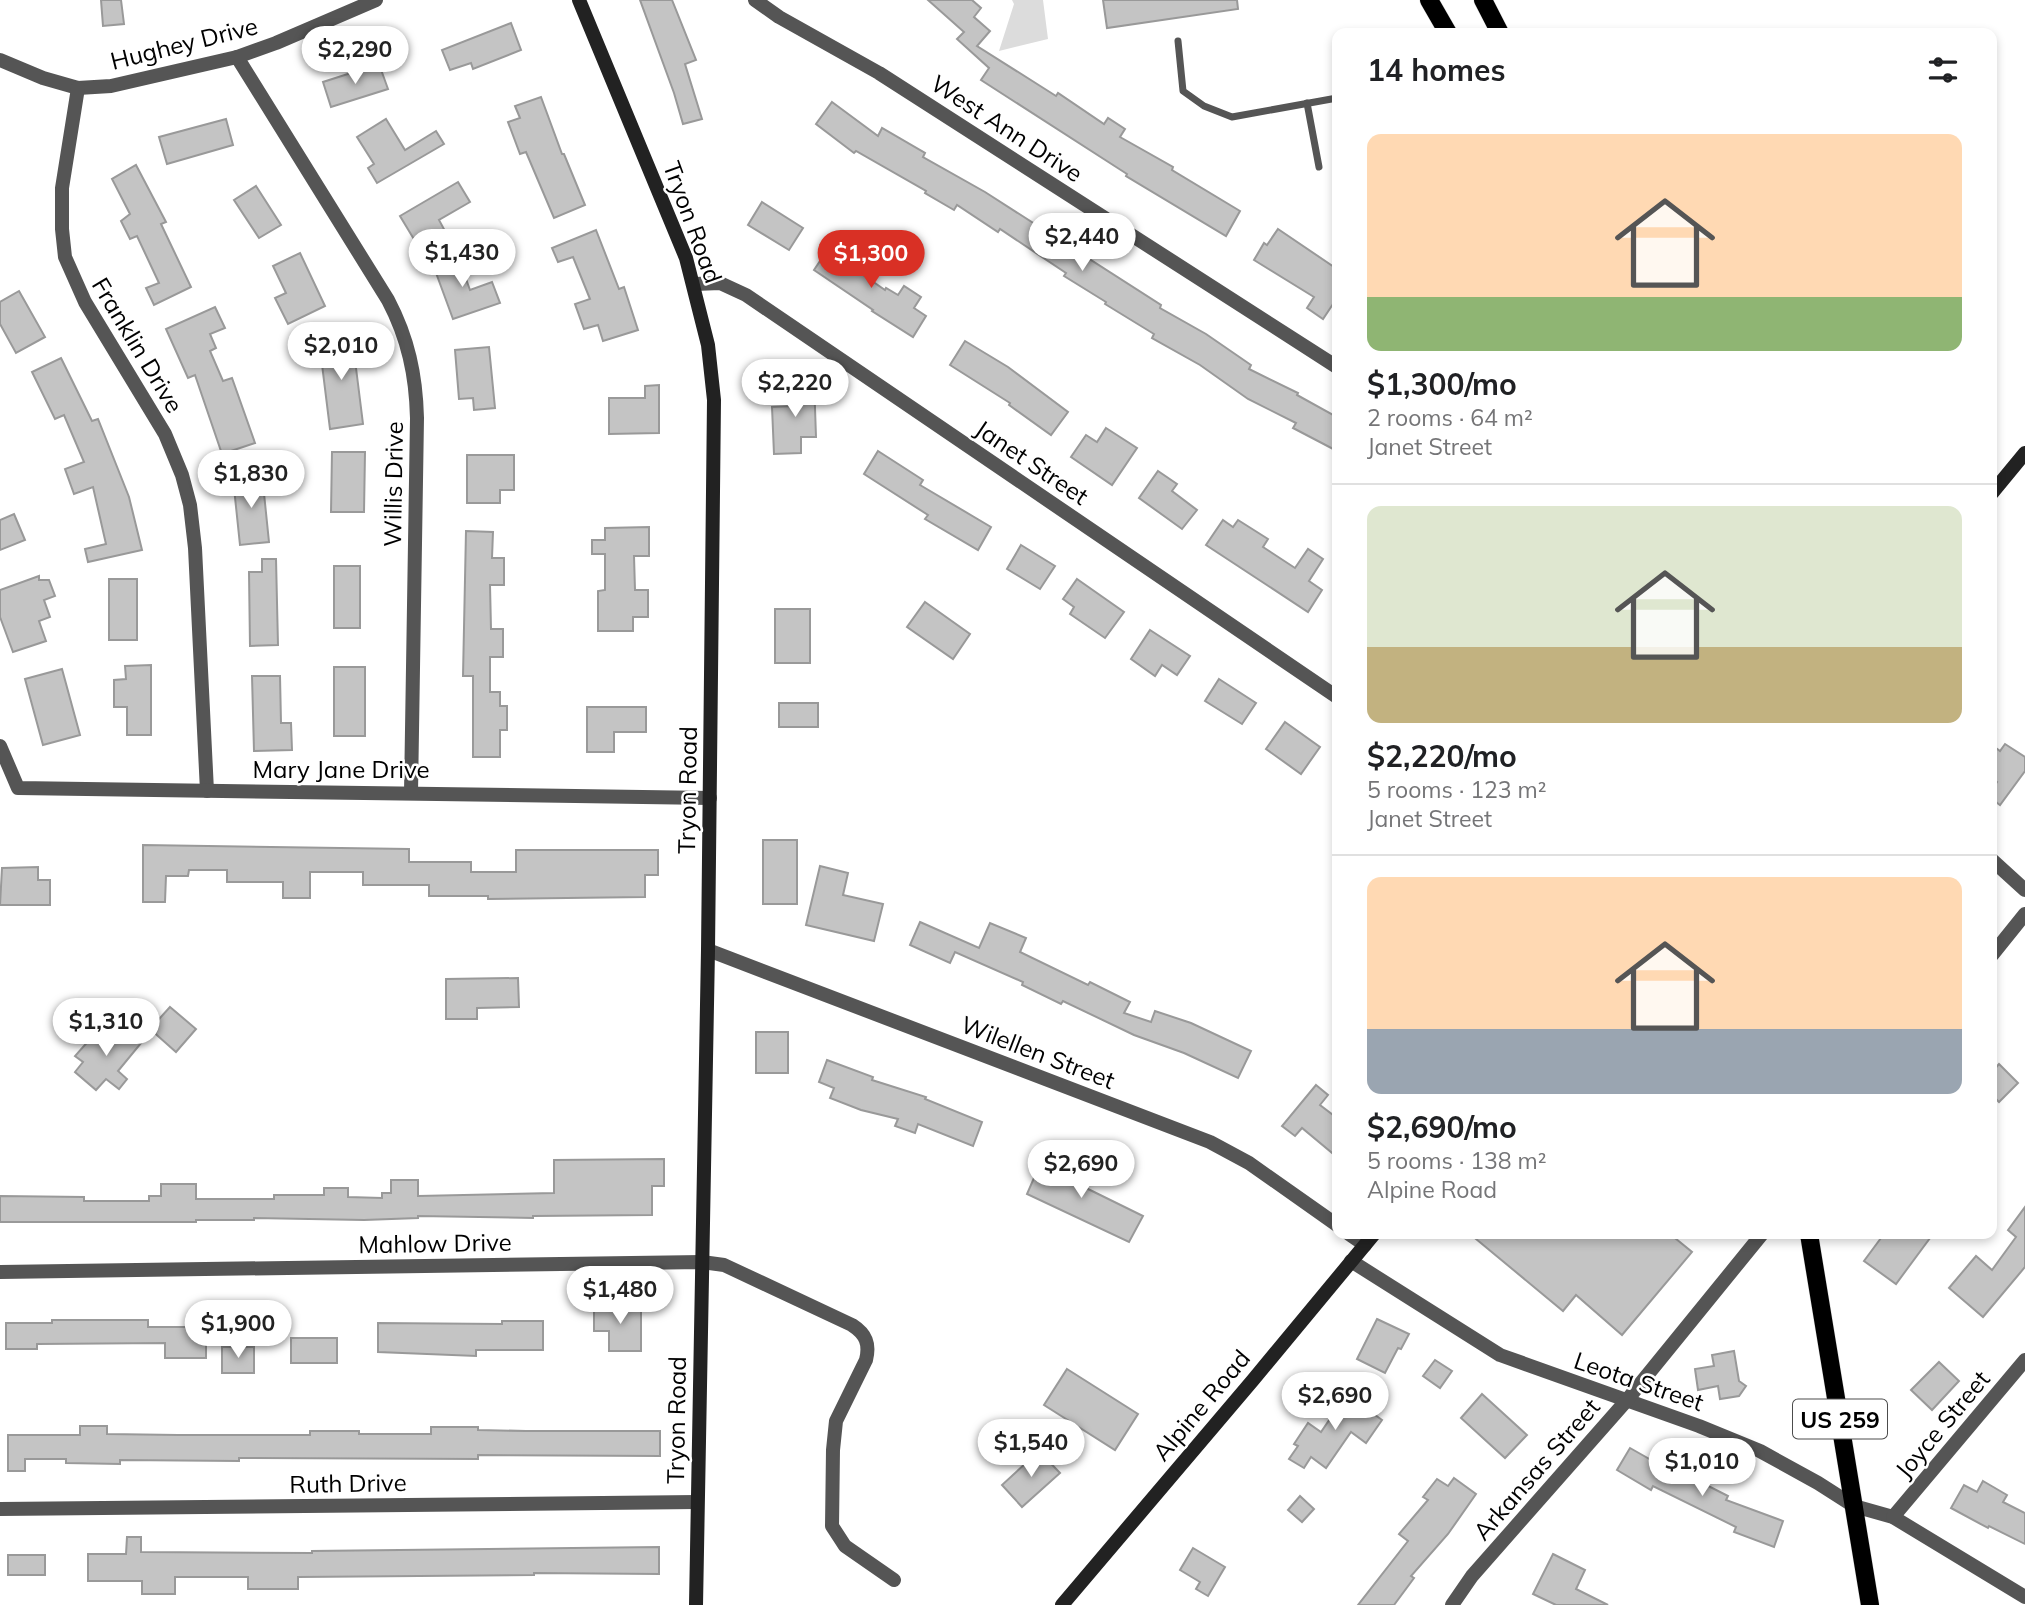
<!DOCTYPE html>
<meta charset="utf-8">
<style>
body{margin:0;font-family:Mulish,sans-serif;background:#f2f2f2;color:#202124;height:100vh;display:flex;flex-direction:column;font-size:26px;white-space:nowrap}
*{box-sizing:border-box;margin:0}
p{font-size:23px;color:#757577}
.icon{flex:none;width:38px;height:38px;fill:none;stroke:currentColor;stroke-width:2;stroke-linecap:round;stroke-linejoin:round}
.map{position:relative;flex:1;overflow:hidden}
.side{position:absolute;left:1332px;top:28px;width:665px;height:1211px;display:flex;flex-direction:column;background:#fff;border-radius:14px;box-shadow:0 4px 10px #0003}
.side>*{flex:none}
.price{position:absolute;translate:-50% -60px;padding:0 16px;border-radius:24px;background:#fff;color:#222;font-size:23px;line-height:46px;filter:drop-shadow(0 2px 4px #0008)}
.price::after{content:'';position:absolute;left:50%;top:42px;width:21px;height:16px;margin-left:-10px;background:inherit;clip-path:polygon(0 0,100% 0,50% 100%)}
.price.selected{background:#d93025;color:#fff}
ul{padding:0;list-style:none}
li{display:grid;align-content:center;gap:14px;height:371px;padding:0 35px}
li+li{border-top:2px solid #e0e0e0}
li span{display:grid;place-items:center;height:217px;border-radius:14px;color:#555}
li>.icon{margin-inline-start:auto}
span .icon{width:126px;height:126px;fill:#fffc;stroke-width:1}
li b{font-size:30px}
h2{display:flex;justify-content:space-between;align-items:center;height:84px;padding:0 35px;font-size:30px}
.map>svg:first-child{display:block}
</style>
<div class="map">
<svg width="2025" height="1605" viewBox="0 0 2025 1605">
<rect width="100%" height="100%" fill="#fff"/>
<polygon fill="#dcdcdc" points="1012,0 1043,0 1048,39 999,51 1014,4"/>
<g fill="#c4c4c4" stroke="#999" stroke-width="2">
<polygon points="101,0 121,0 124,24 103,26"/>
<polygon points="640,0 672,0 696,60 685,64 702,119 683,124 674,93"/>
<polygon points="928,0 972,0 981,8 974,17 990,31 977,46 1056,96 1058,93 1104,124 1108,118 1125,129 1120,137 1173,167 1172,170 1240,211 1226,236 1126,176 1127,174 981,80 989,68 957,39 964,32"/>
<polygon points="1103,0 1237,0 1238,9 1107,28"/>
<polygon points="511,23 521,50 473,69 471,63 450,70 442,50"/>
<polygon points="379,64 388,89 331,107 323,82"/>
<polygon points="541,97 562,154 564,154 585,205 554,218 526,152 520,154 508,122 520,118 515,106"/>
<polygon points="832,102 878,136 882,128 925,153 923,157 985,192 1161,305 1160,308 1206,334 1251,365 1249,369 1298,393 1297,395 1337,417 1337,451 1293,428 1296,423 1248,399 1200,365 1152,338 1154,334 1105,304 1106,302 1064,276 1066,273 1000,229 998,232 957,205 954,210 925,193 926,191 856,151 854,153 816,124"/>
<polygon points="226,119 233,145 167,164 159,137"/>
<polygon points="386,119 405,150 436,131 444,144 377,183 368,168 374,164 357,137"/>
<polygon points="136,165 166,222 161,224 191,287 154,305 146,288 159,283 137,236 130,239 121,221 130,214 112,179"/>
<polygon points="458,182 470,202 439,220 445,231 418,246 400,216"/>
<polygon points="256,186 281,225 259,238 234,200"/>
<polygon points="762,202 803,228 789,250 748,225"/>
<polygon points="1278,229 1337,269 1337,298 1323,319 1307,308 1314,297 1254,260 1264,243 1267,245"/>
<polygon points="596,230 619,289 624,287 638,330 603,341 598,325 584,329 575,304 590,299 573,257 558,262 552,248"/>
<polygon points="834,240 856,255 849,265 885,290 886,288 898,295 904,286 921,297 914,308 926,316 913,337 872,311 873,310 814,270"/>
<polygon points="300,253 325,306 288,324 275,298 286,293 273,266"/>
<polygon points="457,254 470,290 492,282 500,303 453,319 432,262"/>
<polygon points="19,291 45,337 16,353 0,324 0,302"/>
<polygon points="215,307 225,328 210,334 216,348 210,351 223,381 232,378 255,443 222,454 195,375 188,378 166,329"/>
<polygon points="352,336 363,424 330,429 319,340"/>
<polygon points="965,341 1008,367 1068,412 1051,435 1009,405 1010,403 950,365"/>
<polygon points="489,347 495,408 474,410 473,398 459,399 455,350"/>
<polygon points="61,358 92,421 98,419 129,497 142,550 88,562 85,549 106,544 93,487 74,494 65,469 84,462 64,415 55,419 32,372"/>
<polygon points="814,379 816,437 801,437 801,453 774,454 772,407 793,406 792,380"/>
<polygon points="659,385 659,433 609,434 609,398 645,398 645,386"/>
<polygon points="1106,428 1137,448 1112,485 1071,457 1086,435 1097,442"/>
<polygon points="878,451 923,480 920,485 991,527 978,550 925,519 928,515 864,474"/>
<polygon points="332,452 365,452 364,512 331,512"/>
<polygon points="467,455 514,455 514,490 500,490 500,503 467,503"/>
<polygon points="1158,471 1177,484 1172,491 1197,510 1182,529 1139,498"/>
<polygon points="262,474 269,542 240,545 233,478"/>
<polygon points="14,514 25,540 0,550 0,520"/>
<polygon points="1223,520 1233,527 1238,520 1268,539 1263,547 1295,568 1308,549 1323,559 1309,581 1322,590 1308,612 1206,545"/>
<polygon points="649,527 649,556 634,556 635,590 648,590 648,617 633,617 633,631 598,631 598,591 605,590 605,554 592,554 592,540 605,540 605,528"/>
<polygon points="466,531 493,532 492,558 504,558 504,585 490,585 491,629 503,629 503,657 490,657 490,692 500,692 500,706 507,706 507,730 500,730 500,757 473,757 473,676 463,676"/>
<polygon points="1021,545 1055,566 1040,589 1007,569"/>
<polygon points="262,559 276,559 278,645 250,646 249,572 262,572"/>
<rect x="334" y="566" width="26" height="62"/>
<polygon points="39,576 39,580 49,580 55,596 44,600 50,617 39,621 46,641 13,652 0,617 0,590"/>
<rect x="109" y="579" width="28" height="61"/>
<polygon points="1077,579 1124,612 1105,638 1070,614 1074,607 1063,599"/>
<polygon points="925,602 970,634 953,659 907,627"/>
<rect x="775" y="609" width="35" height="54"/>
<polygon points="1150,630 1190,656 1177,675 1162,665 1155,676 1131,659"/>
<polygon points="151,665 151,735 127,735 127,707 114,707 114,680 126,679 125,666"/>
<rect x="334" y="667" width="31" height="69"/>
<polygon points="62,669 80,735 43,745 25,679"/>
<polygon points="252,676 280,676 281,723 291,723 292,750 254,751"/>
<polygon points="1219,679 1256,703 1242,724 1205,701"/>
<rect x="779" y="703" width="39" height="24"/>
<polygon points="587,707 646,707 646,732 614,732 614,752 587,752"/>
<polygon points="1285,722 1320,747 1301,774 1266,749"/>
<polygon points="2005,744 2025,757 2025,771 2000,805 1992,799 1992,790 1997,782 1992,778 1992,745 2000,751"/>
<rect x="763" y="840" width="34" height="64"/>
<polygon points="143,845 409,849 409,862 471,862 471,872 516,872 516,850 658,850 658,875 645,875 645,897 488,899 488,896 429,896 429,885 363,885 363,872 310,872 310,898 283,898 283,882 227,882 227,870 189,870 188,876 166,876 165,902 143,902"/>
<polygon points="820,866 848,873 843,895 883,904 874,941 806,925"/>
<polygon points="38,867 38,880 50,880 50,905 0,905 2,868"/>
<polygon points="920,922 979,948 990,923 1026,938 1020,952 1088,985 1090,982 1130,1002 1124,1013 1151,1022 1155,1011 1191,1023 1251,1051 1238,1078 1184,1053 1134,1035 1063,1001 1061,1004 1022,985 1023,982 955,952 950,963 910,945"/>
<polygon points="518,978 519,1007 477,1008 477,1019 446,1019 446,979"/>
<polygon points="170,1007 196,1029 176,1052 150,1029"/>
<polygon points="123,1027 142,1042 118,1071 127,1079 119,1089 106,1079 96,1090 75,1072 83,1062 75,1056 100,1028 113,1039"/>
<rect x="756" y="1032" width="32" height="41"/>
<polygon points="827,1060 873,1077 872,1080 926,1097 925,1099 982,1122 973,1146 918,1124 915,1133 895,1126 898,1119 861,1110 830,1098 834,1088 819,1082"/>
<polygon points="1999,1064 2018,1083 1999,1102 1992,1095 1992,1072"/>
<polygon points="1316,1085 1328,1095 1320,1105 1337,1118 1337,1157 1302,1128 1295,1136 1282,1126"/>
<polygon points="1047,1148 1062,1154 1055,1170 1088,1185 1086,1188 1143,1216 1129,1242 1027,1194"/>
<polygon points="664,1159 664,1186 652,1186 652,1215 533,1216 533,1218 418,1216 418,1218 364,1220 254,1218 254,1220 196,1220 196,1222 0,1222 0,1196 84,1197 84,1201 149,1201 149,1196 161,1196 161,1184 196,1184 196,1199 274,1199 274,1195 324,1195 324,1188 348,1188 348,1197 382,1198 382,1193 391,1193 391,1180 418,1180 418,1196 554,1193 554,1160"/>
<polygon points="2025,1207 2025,1267 1983,1317 1949,1288 1976,1256 1992,1270 2016,1237 2008,1230"/>
<polygon points="1470,1234 1670,1234 1692,1252 1622,1335 1576,1295 1563,1311"/>
<polygon points="1884,1234 1933,1234 1896,1284 1864,1261"/>
<polygon points="594,1306 641,1306 641,1351 609,1351 609,1331 594,1331"/>
<polygon points="1377,1319 1409,1334 1401,1349 1398,1348 1385,1373 1357,1359"/>
<polygon points="52,1320 148,1320 148,1327 206,1327 206,1358 165,1358 165,1343 37,1344 37,1349 6,1349 6,1323 52,1323"/>
<polygon points="502,1321 543,1321 543,1350 476,1350 476,1356 378,1352 378,1323 502,1324"/>
<rect x="291" y="1338" width="46" height="25"/>
<rect x="222" y="1347" width="32" height="26"/>
<polygon points="1734,1351 1739,1381 1746,1386 1739,1396 1720,1399 1718,1386 1698,1390 1695,1369 1714,1366 1712,1355"/>
<polygon points="1435,1360 1452,1371 1440,1388 1423,1376"/>
<polygon points="1939,1362 1959,1381 1932,1410 1911,1390"/>
<polygon points="1067,1369 1138,1414 1115,1450 1044,1405"/>
<polygon points="1339,1389 1382,1420 1366,1443 1351,1432 1326,1468 1311,1457 1304,1468 1289,1459 1298,1446 1294,1444 1308,1423 1321,1432 1338,1407 1330,1401"/>
<polygon points="1482,1394 1527,1435 1505,1458 1461,1418"/>
<polygon points="80,1426 107,1426 107,1434 178,1435 310,1435 310,1431 359,1431 359,1434 431,1434 431,1427 478,1427 478,1430 526,1431 660,1431 660,1456 478,1455 478,1459 239,1458 239,1461 120,1460 120,1464 66,1463 66,1459 25,1459 25,1471 8,1471 8,1435 80,1435"/>
<polygon points="1630,1448 1683,1478 1685,1474 1728,1496 1726,1500 1783,1521 1774,1547 1734,1532 1736,1527 1653,1486 1651,1490 1617,1470"/>
<polygon points="1039,1451 1060,1473 1022,1507 1002,1485"/>
<polygon points="1454,1478 1476,1494 1448,1534 1411,1576 1414,1578 1394,1605 1358,1605 1408,1541 1399,1534 1428,1500 1423,1497 1437,1479 1448,1486"/>
<polygon points="1983,1481 2007,1495 2003,1502 2025,1513 2025,1544 1989,1526 1988,1528 1951,1508 1964,1485 1977,1492"/>
<polygon points="1300,1496 1314,1509 1302,1522 1288,1510"/>
<polygon points="127,1537 141,1537 141,1552 312,1553 312,1551 659,1547 659,1574 534,1573 534,1575 298,1577 298,1589 248,1589 248,1577 175,1577 175,1594 142,1594 142,1581 88,1581 88,1554 126,1554"/>
<polygon points="1193,1548 1225,1567 1208,1596 1196,1589 1200,1582 1180,1570"/>
<polygon points="1553,1554 1585,1570 1576,1589 1608,1605 1556,1605 1533,1594"/>
<rect x="8" y="1555" width="37" height="20"/>
</g>
<g fill="none" stroke-linecap="round" stroke-linejoin="round">
<defs>
<g id="primary">
<polyline points="1429,0 1448,33"/>
<polyline points="1483,0 1500,33"/>
<polyline points="1809,1234 1870,1605"/>
</g>
</defs>
<use href="#primary" stroke="#dbdbdb" stroke-width="19"/>
<g stroke="#555" stroke-width="7">
<polyline points="1178,41 1183,91 1204,106 1232,117 1337,98"/>
<polyline points="1307,103 1319,167"/>
</g>
<g stroke="#555" stroke-width="14">
<polyline points="755,0 779,17 879,73 1337,367"/>
<path d="M 237,57 L 388,300 C 408,338 416,375 417,418 L 411,793"/>
<polyline points="0,60 43,78 78,88 111,86 237,57 276,43 376,0"/>
<polyline points="78,88 62,188 62,229 65,257 85,302 165,434 182,475 190,505 195,548 207,791"/>
<polyline points="695,284 720,283 746,295 1337,697"/>
<polyline points="0,746 18,788 710,798"/>
<polyline points="1992,860 2025,890"/>
<polyline points="708,950 1210,1142 1249,1163 1337,1225"/>
<polyline points="1992,955 2025,914"/>
<polyline points="1349,1234 1365,1245"/>
<polyline points="1351,1261 1500,1355 1699,1426 1760,1451 1818,1483 1854,1506 1893,1517 2025,1597"/>
<path d="M 0,1272 L 702,1262 L 724,1265 L 852,1325 C 866,1334 870,1344 866,1360 L 836,1421 L 833,1450 L 832,1526 L 845,1546 L 894,1580"/>
<polyline points="0,1509 697,1502"/>
<polyline points="1893,1517 2025,1360"/>
<polyline points="1452,1605 1472,1576 1627,1400 1762,1234"/>
</g>
<g stroke="#222" stroke-width="14">
<polyline points="579,0 686,258 708,345 714,400 708,950 696,1605"/>
<polyline points="1992,493 2025,453"/>
<polyline points="1062,1605 1253,1380 1374,1234"/>
</g>
<use href="#primary" stroke="#000" stroke-width="18"/>
</g>
<g text-anchor="middle" dominant-baseline="central" stroke-width="5" stroke-linejoin="round" paint-order="stroke">
<rect fill="#fff" stroke="#4c4c4c" stroke-width="2" x="1793" y="1399.5" width="94" height="39" rx="5"/>
<g font-size="23" font-weight="bold" fill="#000">
<text x="1840" y="1419">US 259</text>
</g>
<g font-size="24" fill="#000" stroke="#fff">
<text transform="translate(184 43) rotate(-14)">Hughey Drive</text>
<text transform="translate(1007 128) rotate(33)">West Ann Drive</text>
<text transform="translate(693 222) rotate(70)">Tryon Road</text>
<text transform="translate(138 345) rotate(59)">Franklin Drive</text>
<text transform="translate(1032 462) rotate(34)">Janet Street</text>
<text transform="translate(393 484) rotate(-89)">Willis Drive</text>
<text x="341" y="769">Mary Jane Drive</text>
<text transform="translate(687 790) rotate(-89)">Tryon Road</text>
<text transform="translate(1038 1052) rotate(21)">Wilellen Street</text>
<text transform="translate(435 1243) rotate(-1)">Mahlow Drive</text>
<text transform="translate(1639 1381) rotate(19)">Leota Street</text>
<text transform="translate(1201 1405) rotate(-50)">Alpine Road</text>
<text transform="translate(676 1420) rotate(-89)">Tryon Road</text>
<text transform="translate(1942 1424) rotate(-50)">Joyce Street</text>
<text transform="translate(1536 1469) rotate(-49)">Arkansas Street</text>
<text transform="translate(348 1483) rotate(-1)">Ruth Drive</text>
</g>
</g>
</svg>
<b class="price" style="left:355px;top:86px">$2,290</b>
<b class="price" style="left:1082px;top:273px">$2,440</b>
<b class="price" style="left:462px;top:289px">$1,430</b>
<b class="price selected" style="left:871px;top:290px">$1,300</b>
<b class="price" style="left:341px;top:382px">$2,010</b>
<b class="price" style="left:795px;top:419px">$2,220</b>
<b class="price" style="left:251px;top:510px">$1,830</b>
<b class="price" style="left:106px;top:1058px">$1,310</b>
<b class="price" style="left:1081px;top:1200px">$2,690</b>
<b class="price" style="left:620px;top:1326px">$1,480</b>
<b class="price" style="left:238px;top:1360px">$1,900</b>
<b class="price" style="left:1335px;top:1432px">$2,690</b>
<b class="price" style="left:1031px;top:1479px">$1,540</b>
<b class="price" style="left:1702px;top:1498px">$1,010</b>
<section class="side">
<h2>14 homes<svg class="icon" aria-label="filters" viewBox="0 0 24 24"><path d="M4 7h16M4 17h16"/><circle cx="9" cy="7" r="2"/><circle cx="15" cy="17" r="2"/></svg></h2>
<ul>
<li><span style="background:linear-gradient(#ffd9b3 75%,#8fb573 0)"><svg class="icon" aria-label="home" viewBox="0 0 24 24"><path d="M3 11l9-7 9 7M6 9v11h12V9"/></svg></span><div><b>$1,300/mo</b><p>2 rooms · 64 m²</p><p>Janet Street</p></div></li>
<li><span style="background:linear-gradient(#dfe7d0 65%,#c2b280 0)"><svg class="icon" aria-label="home" viewBox="0 0 24 24"><path d="M3 11l9-7 9 7M6 9v11h12V9"/></svg></span><div><b>$2,220/mo</b><p>5 rooms · 123 m²</p><p>Janet Street</p></div></li>
<li><span style="background:linear-gradient(#ffd9b3 70%,#9aa5b1 0)"><svg class="icon" aria-label="home" viewBox="0 0 24 24"><path d="M3 11l9-7 9 7M6 9v11h12V9"/></svg></span><div><b>$2,690/mo</b><p>5 rooms · 138 m²</p><p>Alpine Road</p></div></li>
</ul>
</section>
</div>
